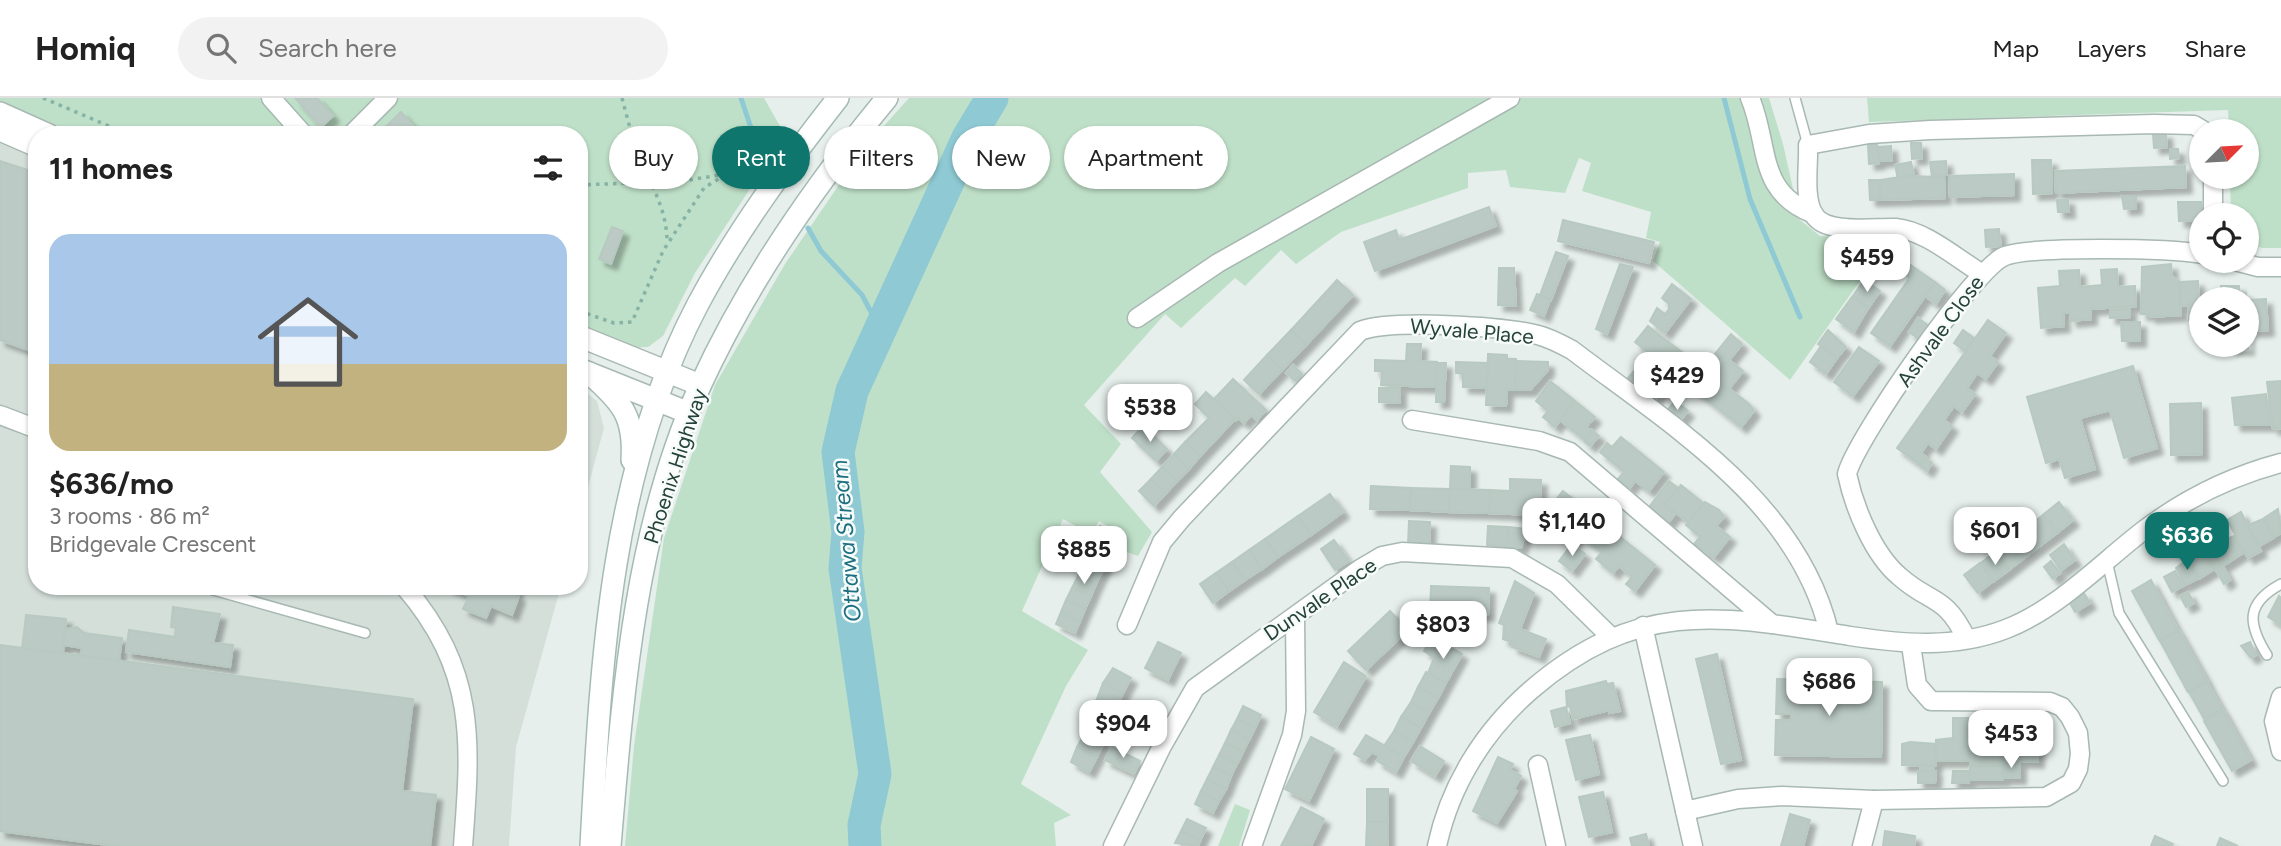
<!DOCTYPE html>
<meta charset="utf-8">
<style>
body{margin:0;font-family:Figtree,sans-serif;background:#f2f2f2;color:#222;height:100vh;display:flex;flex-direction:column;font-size:26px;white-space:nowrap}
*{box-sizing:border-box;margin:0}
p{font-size:23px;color:#767676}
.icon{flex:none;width:38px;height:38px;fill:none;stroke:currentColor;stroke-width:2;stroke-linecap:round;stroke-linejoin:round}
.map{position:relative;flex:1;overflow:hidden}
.side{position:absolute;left:28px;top:28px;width:560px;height:469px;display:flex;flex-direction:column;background:#fff;border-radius:28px;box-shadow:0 2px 5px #0004}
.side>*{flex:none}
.top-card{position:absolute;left:609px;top:28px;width:665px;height:63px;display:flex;gap:14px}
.needle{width:46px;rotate:66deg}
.buttons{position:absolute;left:2189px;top:21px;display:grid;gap:14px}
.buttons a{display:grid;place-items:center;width:70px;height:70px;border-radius:50%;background:#fff;box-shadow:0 2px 5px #0004;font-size:35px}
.price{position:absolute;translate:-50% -60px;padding:0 16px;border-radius:14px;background:#fff;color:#222;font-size:23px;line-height:46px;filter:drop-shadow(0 2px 4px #0008)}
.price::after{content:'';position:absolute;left:50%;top:42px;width:21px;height:16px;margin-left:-10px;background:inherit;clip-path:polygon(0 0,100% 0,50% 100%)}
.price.on{background:#0f766e;color:#fff}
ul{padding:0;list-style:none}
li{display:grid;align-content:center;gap:14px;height:371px;padding:0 21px}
li span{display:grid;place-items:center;height:217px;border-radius:21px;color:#555}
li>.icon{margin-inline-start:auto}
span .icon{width:126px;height:126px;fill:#fffc;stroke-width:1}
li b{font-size:30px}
h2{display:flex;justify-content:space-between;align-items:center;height:84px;padding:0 21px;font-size:30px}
.chip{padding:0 24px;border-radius:32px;background:#fff;box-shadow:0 2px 5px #0004;font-size:24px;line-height:63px}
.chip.on{background:#0f766e;color:#fff}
header{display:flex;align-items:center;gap:42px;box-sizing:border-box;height:98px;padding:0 35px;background:#fff;border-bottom:2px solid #e0e0e0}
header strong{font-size:33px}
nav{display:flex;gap:38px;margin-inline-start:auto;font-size:24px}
.search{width:490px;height:63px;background:#f2f2f2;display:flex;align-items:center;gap:18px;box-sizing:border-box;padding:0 24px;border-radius:38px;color:#767676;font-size:26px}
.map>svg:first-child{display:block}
</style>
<header>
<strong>Homiq</strong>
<div class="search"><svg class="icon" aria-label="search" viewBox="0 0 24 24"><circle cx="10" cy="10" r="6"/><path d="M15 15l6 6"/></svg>Search here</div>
<nav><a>Map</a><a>Layers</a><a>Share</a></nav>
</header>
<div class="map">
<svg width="2281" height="748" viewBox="0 0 2281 748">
<defs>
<filter id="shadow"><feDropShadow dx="6" dy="6" stdDeviation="2" flood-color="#0004"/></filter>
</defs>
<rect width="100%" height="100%" fill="#e6efeb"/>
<g fill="#d4dfda">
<polygon points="0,45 37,60 37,488 561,488 516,649 509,748 0,748"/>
<polygon points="579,289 597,303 604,330 579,422"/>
</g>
<g fill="#bfe0c8">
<polygon points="0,0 764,0 785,37 695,175 663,238 648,249 626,250 579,228 579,37 67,37 0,5"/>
<polygon points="909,0 1769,0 1783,46 1800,122 1820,138 1893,141 1862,180 1790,282 1653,163 1660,144 1646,140 1651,114 1582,93 1591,65 1579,60 1565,95 1510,89 1506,72 1468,75 1468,90 1341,134 1296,166 1281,152 1245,188 1235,180 1181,230 1165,216 1084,307 1121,346 1100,374 1152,434 1138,458 1118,451 1121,436 1099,423 1091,436 1063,421 1022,513 1088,552 1066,588 1021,686 1071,717 1054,725 1056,748 625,748 634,648 664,440 715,287 785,166 864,50"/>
<polygon points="1867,0 2281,0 2281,150 2262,150 2247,144 2247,117 2231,117 2230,79 2247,79 2247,33 2229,33 2228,12 1869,24"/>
<polygon points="1235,706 1250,712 1239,748 1218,748"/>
</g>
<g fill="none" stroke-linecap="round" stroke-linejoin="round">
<g stroke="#8ec9d4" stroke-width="5">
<polyline points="741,0 754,39 770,65"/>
<polyline points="1724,0 1750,101 1800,219"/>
<polyline points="808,130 821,153 862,197 880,231"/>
</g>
<polyline stroke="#8ec9d4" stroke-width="33" points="865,748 864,727 875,676 845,470 848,434 838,354 852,293 968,40 992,0"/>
</g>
<g fill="#bbcac4" stroke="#b8c9c2" stroke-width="2" filter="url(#shadow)">
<polygon points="317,0 333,18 321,29 296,1"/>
<polygon points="401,14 415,30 411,37 377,37"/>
<polygon points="2166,35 2167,49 2154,50 2153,36"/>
<polygon points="1911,45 1921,45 1922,60 1912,61"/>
<polygon points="1877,46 1879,65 1869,66 1868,47"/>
<polygon points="1891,48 1892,62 1879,63 1878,49"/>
<polygon points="2170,51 2178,51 2179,60 2170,61"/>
<polygon points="2032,62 2051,62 2052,95 2033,96"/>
<polygon points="0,63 37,75 37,255 0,242"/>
<polygon points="1946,63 1947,77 1932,79 1930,64"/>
<polygon points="1911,64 1914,78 1898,81 1895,67"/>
<polygon points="2185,68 2186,89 2056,95 2055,73"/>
<polygon points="2014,76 2014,97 1950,99 1949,78"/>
<polygon points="1906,78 1944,79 1945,100 1881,102 1880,82"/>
<polygon points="1869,82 1880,82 1880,102 1870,102"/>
<polygon points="2122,98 2136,98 2136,110 2124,111"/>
<polygon points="2068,101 2069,114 2058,114 2057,102"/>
<polygon points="2178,104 2201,104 2201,122 2179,123"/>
<polygon points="1489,109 1496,128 1375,173 1364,144 1396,132 1399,142"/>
<polygon points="1563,122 1654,144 1649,165 1558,143"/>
<polygon points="612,129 623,133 611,166 599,161"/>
<polygon points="1999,131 2001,148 1986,149 1985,132"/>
<polygon points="1556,154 1568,158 1551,202 1540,197"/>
<polygon points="1908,165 1916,171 1910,180 1902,174"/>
<polygon points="1620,166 1633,169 1607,236 1596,231"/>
<polygon points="2171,166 2172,178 2179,183 2181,217 2150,219 2149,216 2141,216 2142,169"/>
<polygon points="1499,170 1514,170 1516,208 1498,207"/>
<polygon points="1916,171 1935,184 1890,248 1871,235"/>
<polygon points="2117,171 2118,189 2135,188 2136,208 2091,211 2091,221 2071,223 2070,215 2063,215 2064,228 2041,230 2038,190 2060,188 2059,173 2079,172 2080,189 2102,187 2101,172"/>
<polygon points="1337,182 1353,197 1306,247 1291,232"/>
<polygon points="1864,182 1880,193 1869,209 1853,198"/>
<polygon points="2198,183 2200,222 2189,222 2188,207 2181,208 2180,184"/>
<polygon points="1935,184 1945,192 1936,206 1925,198"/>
<polygon points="1672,186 1691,201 1665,235 1650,223 1657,210 1665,216 1669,211 1669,206 1662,200"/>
<polygon points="2221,188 2239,188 2239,195 2246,195 2247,201 2221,201"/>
<polygon points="1537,196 1550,202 1544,218 1530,212"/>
<polygon points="1852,199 1868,210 1854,234 1836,221"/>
<polygon points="2266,201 2268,232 2250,233 2248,202"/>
<polygon points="2130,211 2130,219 2110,220 2110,212"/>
<polygon points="2247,214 2248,251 2230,251 2230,247 2247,247"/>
<polygon points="1918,220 1929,228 1919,241 1909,234"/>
<polygon points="1988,222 2006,235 1990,258 1998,264 1986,281 1977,275 1967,290 1975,296 1962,314 1954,308 1944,322 1952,328 1936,351 1928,345 1921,355 1926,359 1920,367 1897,350"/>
<polygon points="2121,224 2140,224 2140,243 2122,243"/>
<polygon points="1648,228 1749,306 1754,313 1741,329 1635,244"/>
<polygon points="1291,232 1306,247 1282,272 1267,257"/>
<polygon points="1828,232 1846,249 1837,260 1818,246"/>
<polygon points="1963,232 1974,240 1965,253 1954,245"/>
<polygon points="1731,236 1742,246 1722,271 1711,261"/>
<polygon points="1407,246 1421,246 1420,263 1437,264 1436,289 1381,287 1382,273 1375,273 1375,262 1406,263"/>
<polygon points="1821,248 1837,260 1826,276 1810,264"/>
<polygon points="1859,249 1879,263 1853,298 1834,284"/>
<polygon points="1488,256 1507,257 1507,261 1516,261 1515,292 1507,292 1506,308 1486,307"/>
<polygon points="1267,257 1282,272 1259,296 1244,282"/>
<polygon points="1729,262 1743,273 1728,292 1715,280"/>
<polygon points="1516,263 1548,264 1548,272 1530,292 1515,292"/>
<polygon points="1456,264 1488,265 1487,290 1463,289 1463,276 1456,275"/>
<polygon points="1437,265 1446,265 1444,304 1436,304"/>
<polygon points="1293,267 1302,276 1295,283 1286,275"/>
<polygon points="2133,268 2157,350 2124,360 2110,312 2080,320 2095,371 2065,380 2059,361 2046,365 2027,299"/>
<polygon points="1636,271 1649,281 1640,293 1626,282"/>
<polygon points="1650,280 1663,291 1653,304 1639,294"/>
<polygon points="1233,281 1266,312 1257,322 1251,317 1244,325 1238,320 1236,322 1214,301"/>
<polygon points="1550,283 1575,303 1555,329 1543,319 1548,313 1536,303"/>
<polygon points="2281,283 2281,330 2273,331 2267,284"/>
<polygon points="1379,290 1400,290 1400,305 1379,304"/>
<polygon points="1206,294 1235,321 1200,358 1185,344 1209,320 1195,306"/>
<polygon points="2266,296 2270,327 2235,327 2232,300"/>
<polygon points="1575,303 1595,319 1586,329 1592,333 1585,342 1560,322"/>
<polygon points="1675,303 1688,313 1679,324 1666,314"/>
<polygon points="2201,305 2202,356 2171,357 2170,306"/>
<polygon points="1143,328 1167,351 1156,363 1132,340"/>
<polygon points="1592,332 1599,338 1590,348 1584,343"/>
<polygon points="1621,339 1664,374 1649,393 1635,383 1629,391 1618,381 1624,374 1600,354 1607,345 1612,349"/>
<polygon points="1185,344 1200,358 1189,371 1174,356"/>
<polygon points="1174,356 1189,371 1177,383 1162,369"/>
<polygon points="1925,360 1932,365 1927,373 1920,368"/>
<polygon points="1451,368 1470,369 1470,392 1450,391"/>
<polygon points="1162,369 1177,383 1166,395 1151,381"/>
<polygon points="1151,381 1166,395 1154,408 1139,393"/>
<polygon points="1510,381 1541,382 1540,404 1534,417 1489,415 1490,392 1510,393"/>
<polygon points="1669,383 1678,390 1665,408 1675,416 1668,425 1649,409"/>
<polygon points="1681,387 1703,405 1688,424 1665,406"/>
<polygon points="1371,388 1411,390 1410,412 1370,411"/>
<polygon points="1411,390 1450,391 1449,414 1410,412"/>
<polygon points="1450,391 1490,392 1489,415 1449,414"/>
<polygon points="1563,393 1655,467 1635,493 1626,486 1632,479 1619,468 1613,475 1596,461 1602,454 1579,436 1572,444 1564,437 1571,429 1548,411"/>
<polygon points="1330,396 1343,414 1311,437 1298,418"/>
<polygon points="1705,404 1719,412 1724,419 1716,428 1730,439 1714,459 1694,446 1700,439 1686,427"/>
<polygon points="2059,404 2073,422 2058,434 2044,416"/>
<polygon points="2278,411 2281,435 2274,439 2264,420"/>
<polygon points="2241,414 2261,453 2248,460 2227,422"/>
<polygon points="2043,417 2057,435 2041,447 2028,429"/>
<polygon points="1298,418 1311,437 1278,459 1265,441"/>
<polygon points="2263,421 2273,440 2259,448 2248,427"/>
<polygon points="1409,423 1430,424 1429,447 1408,446"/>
<polygon points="1100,428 1119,436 1108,461 1089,452"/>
<polygon points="1488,428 1508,429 1507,448 1487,447"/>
<polygon points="1509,429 1527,431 1521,450 1507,449"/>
<polygon points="2026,430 2040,448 2024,460 2011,442"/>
<polygon points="2190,430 2200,446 2186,453 2177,438"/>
<polygon points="1066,431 1082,438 1078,447 1062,440"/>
<polygon points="2234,438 2243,455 2230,463 2219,444"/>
<polygon points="1265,441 1278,459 1262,471 1249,452"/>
<polygon points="1334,442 1349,463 1335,472 1321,451"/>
<polygon points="2010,442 2024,460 2010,471 1996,453"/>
<polygon points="2218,444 2229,464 2215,472 2205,454"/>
<polygon points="1075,446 1108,461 1102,474 1069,459"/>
<polygon points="1572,446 1585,456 1572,473 1559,463"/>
<polygon points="2064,446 2075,462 2061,472 2050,457"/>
<polygon points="1249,452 1262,471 1245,482 1232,464"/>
<polygon points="1995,454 2009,472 1994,483 1981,465"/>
<polygon points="2204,455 2213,472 2200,480 2189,460"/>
<polygon points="2188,461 2199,480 2185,487 2176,470"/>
<polygon points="2051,463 2060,475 2053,481 2044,469"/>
<polygon points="1232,464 1245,482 1229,493 1216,475"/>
<polygon points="1083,465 1102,474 1096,486 1078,478"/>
<polygon points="1980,465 1993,483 1978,495 1964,477"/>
<polygon points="2224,470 2230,482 2224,486 2217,474"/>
<polygon points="2175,473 2183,488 2172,494 2164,479"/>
<polygon points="1216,475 1229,493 1213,505 1200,486"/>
<polygon points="1078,478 1096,486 1091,498 1072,490"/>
<polygon points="2151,482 2178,532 2159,542 2132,493"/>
<polygon points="1515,483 1534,495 1520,531 1546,541 1539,559 1512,549 1514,545 1503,541 1504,527 1499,525"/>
<polygon points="445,488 517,488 516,497 519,498 512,517 491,508 486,520 463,511 469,498"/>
<polygon points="1431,488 1489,490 1488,517 1430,515"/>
<polygon points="1072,490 1091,498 1085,511 1066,502"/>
<polygon points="2188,494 2194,505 2186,509 2180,498"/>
<polygon points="2084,495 2090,505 2075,514 2069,503"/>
<polygon points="2279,498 2281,500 2281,527 2268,519"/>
<polygon points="1066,502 1085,511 1080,523 1061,514"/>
<polygon points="173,509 220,516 213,545 233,547 230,569 126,554 129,532 175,539 176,530 171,529"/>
<polygon points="1390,513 1408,532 1366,572 1348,553"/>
<polygon points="1061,514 1080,523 1075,535 1056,526"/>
<polygon points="26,517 66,521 63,555 22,551"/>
<polygon points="77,529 84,535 122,540 119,563 81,558 82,550 63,547 65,531"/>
<polygon points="2179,533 2207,583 2188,594 2160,543"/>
<polygon points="1158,544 1181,555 1168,582 1145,570"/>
<polygon points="1429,544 1442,551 1444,546 1462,556 1446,585 1428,575 1434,560 1424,553"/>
<polygon points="2250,544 2256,557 2251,560 2241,548"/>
<polygon points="0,547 413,601 402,693 436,697 430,748 115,748 0,733"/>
<polygon points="1717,556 1741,662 1721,666 1696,561"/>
<polygon points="1344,564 1366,578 1337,628 1314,614"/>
<polygon points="1113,570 1131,580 1123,595 1103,585"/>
<polygon points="1426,574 1446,585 1438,600 1418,589"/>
<polygon points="1777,581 1882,584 1881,659 1775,657 1776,622 1791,622 1791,616 1776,616"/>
<polygon points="1606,583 1607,586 1613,585 1620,613 1609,615 1609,612 1573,621 1570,608 1567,609 1566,593"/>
<polygon points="2207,584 2222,611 2204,621 2189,594"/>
<polygon points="1103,585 1123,595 1116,610 1097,601"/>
<polygon points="1418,589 1438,600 1429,615 1411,604"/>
<polygon points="1097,601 1116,610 1108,626 1088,616"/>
<polygon points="1411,604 1429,615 1421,630 1401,619"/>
<polygon points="1243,608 1261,617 1255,630 1237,621"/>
<polygon points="1566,609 1570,625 1555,629 1551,613"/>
<polygon points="2004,609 2022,609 2021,641 2003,643"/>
<polygon points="2223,612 2251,662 2232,673 2204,623"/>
<polygon points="1088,616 1108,626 1100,641 1082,631"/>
<polygon points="1401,619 1421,630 1413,644 1394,633"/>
<polygon points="1953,620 1968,620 1970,663 1936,663 1936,642 1953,640"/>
<polygon points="1237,621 1255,630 1249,642 1231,632"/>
<polygon points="1231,632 1249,642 1243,654 1225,645"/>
<polygon points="1086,633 1105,643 1097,659 1077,649"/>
<polygon points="1394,633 1413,644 1404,659 1384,648"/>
<polygon points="1366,637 1404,659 1396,674 1377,663 1380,658 1372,654 1365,662 1354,656"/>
<polygon points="1590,637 1599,676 1576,682 1566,642"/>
<polygon points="1311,639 1334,651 1309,703 1285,691"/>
<polygon points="2011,641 2038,642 2038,664 2003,663 2003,643"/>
<polygon points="1910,644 1936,646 1936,668 1902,667 1902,646"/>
<polygon points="1225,645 1243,654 1237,666 1219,657"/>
<polygon points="1970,647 2004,648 2003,668 1970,668"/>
<polygon points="1420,648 1444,663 1435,678 1411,663"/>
<polygon points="1077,649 1097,659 1089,674 1071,664"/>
<polygon points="1112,649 1140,663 1134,676 1105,662"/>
<polygon points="1219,657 1237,666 1231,678 1213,669"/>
<polygon points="1498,659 1513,666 1510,672 1521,678 1514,691 1517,693 1497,725 1473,713"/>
<polygon points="2003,663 2020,664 2020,680 2003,680"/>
<polygon points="1920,667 1934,668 1934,673 1921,673"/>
<polygon points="1970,668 2003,668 2003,682 1969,682"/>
<polygon points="1213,669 1231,678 1226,691 1207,681"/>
<polygon points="1918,673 1936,673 1935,685 1918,685"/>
<polygon points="1953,673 1969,673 1969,685 1952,685"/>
<polygon points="1207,681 1226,691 1219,703 1201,693"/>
<rect x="1367" y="691" width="21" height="33"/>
<polygon points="1201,693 1219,703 1213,715 1195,706"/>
<polygon points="1603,694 1612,734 1589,739 1579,699"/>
<polygon points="1301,709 1324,721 1311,748 1281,748"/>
<polygon points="1790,716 1810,722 1803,748 1781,748"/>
<polygon points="1187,721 1206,730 1200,743 1181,733"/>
<polygon points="1367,724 1388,724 1388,748 1366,748"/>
<polygon points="1181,733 1200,743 1198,748 1175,745"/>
<polygon points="1885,733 1915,738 1914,748 1883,748"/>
<polygon points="1646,736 1649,748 1632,748 1630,740"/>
<polygon points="2155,738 2173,746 2172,748 2151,748"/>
<polygon points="2220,740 2238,748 2217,748"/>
</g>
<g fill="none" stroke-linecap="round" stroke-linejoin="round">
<defs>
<g id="service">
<polyline points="1795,0 1808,47"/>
<polyline points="2107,463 2119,515 2223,683"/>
<polyline points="199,488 365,535"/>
<path d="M 2267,557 C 2247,525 2246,505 2281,486"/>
</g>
<g id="minor">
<polyline points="271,0 304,37"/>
<path d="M 1750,0 C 1770,47 1756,94 1814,116"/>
<polyline points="351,37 388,0"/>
<polyline points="2213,79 2213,117"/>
<polyline points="2235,163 2258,169 2281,169"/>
<path d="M 1981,175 C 1956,160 1926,133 1896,130 C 1876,129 1826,137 1814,117 C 1803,99 1809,67 1808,47 L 1869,36 L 1930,32 L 2154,26 L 2194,27 L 2204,33"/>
<polyline points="1137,220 1218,165 1510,0"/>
<polyline points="0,317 37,331"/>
<polyline points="1412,322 1539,343 1570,354 1772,526"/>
<path d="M 404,488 C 477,573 471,643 463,748"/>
<path d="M 1127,527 L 1162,444 L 1182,420 L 1360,233 C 1390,221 1504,228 1538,237 C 1550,240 1561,246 1572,252 C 1672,328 1798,404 1829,534"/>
<polyline points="1643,528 1693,748"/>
<path d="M 1966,540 C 1945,496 1930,506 1899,478 C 1873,456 1854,409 1847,376 C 1855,342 1975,169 2005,158 C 2032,148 2170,150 2202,156"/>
<polyline points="2281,599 2274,623 2281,653"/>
<polyline points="1538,667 1556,748"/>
<polyline points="1685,713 1738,701 1782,698 1874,702 2046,699 2071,685 2078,671 2080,656 2078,635 2070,619 2062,609 2050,604 1931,603 1917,587 1911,547"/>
<polyline points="1113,748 1162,648 1195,590 1360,471 1382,458 1402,454 1512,460 1557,486 1610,538"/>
<polyline points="1252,748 1292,637 1296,613 1295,520"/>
<path d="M 1437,748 C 1450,687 1484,633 1531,592 C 1638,500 1721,517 1850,538 C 1903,546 1954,551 2006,531 C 2058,511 2101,465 2144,432 C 2185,401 2232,378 2281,365"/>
<polyline points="1862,748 1874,702"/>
</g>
<g id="tertiary">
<polyline points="0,15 49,37"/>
<polyline points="0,32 37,48"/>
<polyline points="579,238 700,287"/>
<polyline points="579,271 689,315"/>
</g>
<g id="secondary">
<path d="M 589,275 C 621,303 635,318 632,362"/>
<path d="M 591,748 C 601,564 610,373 698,206 C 737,133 787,65 838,0"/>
<path d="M 610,748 C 623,594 635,430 700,288 C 748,183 814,88 887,0"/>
</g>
</defs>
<use href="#service" stroke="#a8b8b2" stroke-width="12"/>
<use href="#minor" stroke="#a8b8b2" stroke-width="21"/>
<use href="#tertiary" stroke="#a8b8b2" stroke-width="24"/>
<use href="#secondary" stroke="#a4bbb3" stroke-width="24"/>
<g stroke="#86b3a5" stroke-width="3.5" stroke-dasharray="3.5 5" stroke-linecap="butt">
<polyline points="43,0 130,37"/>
<path d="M 622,0 C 627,19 632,39 639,57 C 651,88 667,111 667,144"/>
<polyline points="579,87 683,83 738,74 758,74"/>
<polyline points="579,213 614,225 632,224 663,153 704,90 728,75"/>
</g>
<use href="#service" stroke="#fff" stroke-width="9"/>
<use href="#minor" stroke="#fff" stroke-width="18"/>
<use href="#tertiary" stroke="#fff" stroke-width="21"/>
<use href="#secondary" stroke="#fff" stroke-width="21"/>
</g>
<g text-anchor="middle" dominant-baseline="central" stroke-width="5" stroke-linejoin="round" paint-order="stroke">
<g font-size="21" fill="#24423a" stroke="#f7fbf9">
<text transform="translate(1472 233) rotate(5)">Wyvale Place</text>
<text transform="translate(1940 233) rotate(-54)">Ashvale Close</text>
<text transform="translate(675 368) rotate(-72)">Phoenix Highway</text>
<text transform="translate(1320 501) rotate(-34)">Dunvale Place</text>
</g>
<g font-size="23" font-style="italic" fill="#1c6f80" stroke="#f7fbf9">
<text transform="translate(846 443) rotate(-95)">Ottawa Stream</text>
</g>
</g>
</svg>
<div class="buttons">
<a><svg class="needle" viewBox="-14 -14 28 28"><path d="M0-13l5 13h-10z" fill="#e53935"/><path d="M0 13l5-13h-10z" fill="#767676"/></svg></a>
<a><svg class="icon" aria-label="locate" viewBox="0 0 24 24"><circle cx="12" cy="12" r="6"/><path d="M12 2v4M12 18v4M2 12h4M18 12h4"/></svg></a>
<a><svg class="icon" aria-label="layers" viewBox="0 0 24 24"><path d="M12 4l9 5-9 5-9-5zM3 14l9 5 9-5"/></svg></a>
</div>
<b class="price" style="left:1867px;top:196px">$459</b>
<b class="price" style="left:1677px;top:314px">$429</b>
<b class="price" style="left:1150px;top:346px">$538</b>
<b class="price" style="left:1572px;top:460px">$1,140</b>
<b class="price" style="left:1995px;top:469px">$601</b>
<b class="price on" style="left:2187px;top:474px">$636</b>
<b class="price" style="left:1084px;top:488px">$885</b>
<b class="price" style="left:1443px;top:563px">$803</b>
<b class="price" style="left:1829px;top:620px">$686</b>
<b class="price" style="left:1123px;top:662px">$904</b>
<b class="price" style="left:2011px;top:672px">$453</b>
<div class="top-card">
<a class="chip">Buy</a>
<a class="chip on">Rent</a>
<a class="chip">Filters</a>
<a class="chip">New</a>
<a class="chip">Apartment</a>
</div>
<section class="side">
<h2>11 homes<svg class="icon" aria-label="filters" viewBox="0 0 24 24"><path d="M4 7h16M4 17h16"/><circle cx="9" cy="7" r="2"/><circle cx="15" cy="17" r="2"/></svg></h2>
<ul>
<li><span style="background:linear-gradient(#a9c7e8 60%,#c2b280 0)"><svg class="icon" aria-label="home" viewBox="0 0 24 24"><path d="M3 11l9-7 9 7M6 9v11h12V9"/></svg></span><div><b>$636/mo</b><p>3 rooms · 86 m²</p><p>Bridgevale Crescent</p></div></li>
</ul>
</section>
</div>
